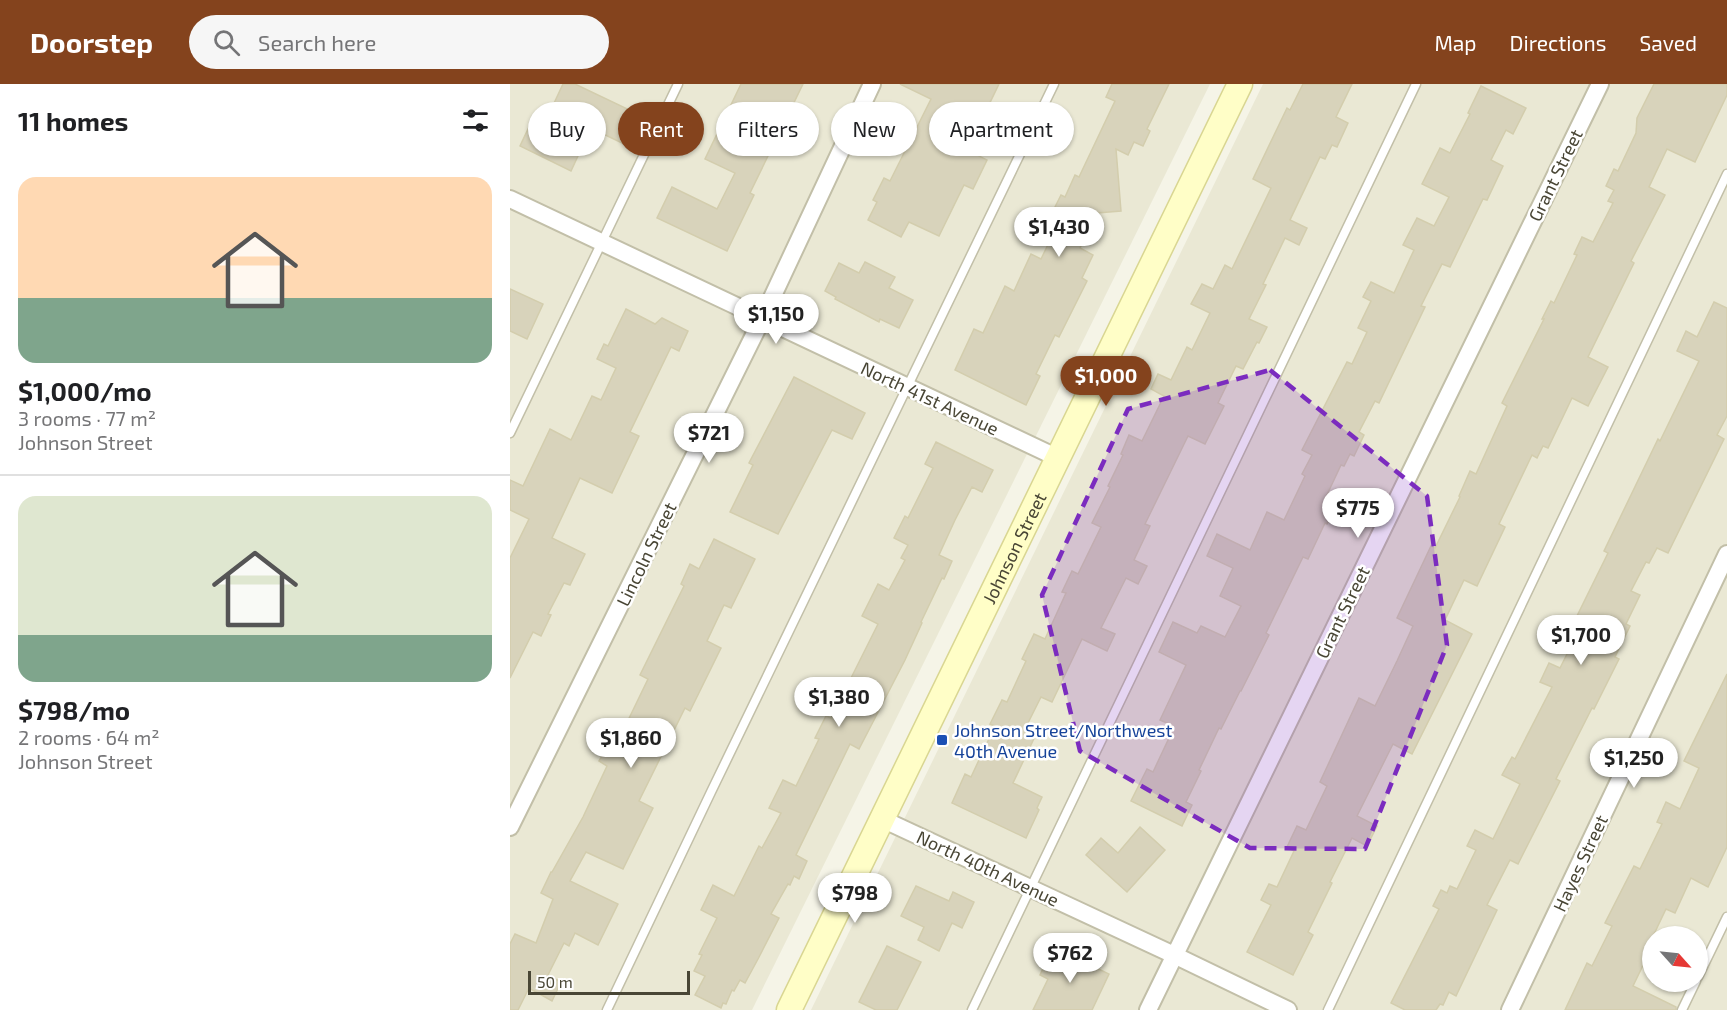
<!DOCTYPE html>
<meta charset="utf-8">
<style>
body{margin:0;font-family:"Exo 2",sans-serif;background:#f6f6f6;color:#202124;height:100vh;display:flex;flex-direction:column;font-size:22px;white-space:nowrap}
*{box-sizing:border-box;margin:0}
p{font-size:20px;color:#757577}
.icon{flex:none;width:33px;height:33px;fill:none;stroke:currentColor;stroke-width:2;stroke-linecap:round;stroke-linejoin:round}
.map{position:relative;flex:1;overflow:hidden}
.drawer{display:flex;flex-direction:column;background:#fff;width:510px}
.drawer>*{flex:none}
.top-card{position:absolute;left:18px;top:18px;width:570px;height:54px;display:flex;gap:12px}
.needle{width:39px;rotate:117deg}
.controls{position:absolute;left:1132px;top:842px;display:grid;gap:12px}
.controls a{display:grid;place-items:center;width:66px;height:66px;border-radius:50%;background:#fff;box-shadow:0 2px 4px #0004;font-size:30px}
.scale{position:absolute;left:18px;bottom:15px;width:162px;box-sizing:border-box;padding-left:6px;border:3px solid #494635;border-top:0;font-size:16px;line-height:21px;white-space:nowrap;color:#494635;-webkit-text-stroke:4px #fff;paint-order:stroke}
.price{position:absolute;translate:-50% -51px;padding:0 14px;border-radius:21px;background:#fff;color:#222;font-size:20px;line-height:39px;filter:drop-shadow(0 2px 3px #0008)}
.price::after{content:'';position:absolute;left:50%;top:36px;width:18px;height:14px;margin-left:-9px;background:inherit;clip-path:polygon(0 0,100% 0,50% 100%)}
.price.on{background:#84431d;color:#fff}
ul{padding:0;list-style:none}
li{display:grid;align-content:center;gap:12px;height:318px;padding:0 18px}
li+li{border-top:2px solid #e0e0e0}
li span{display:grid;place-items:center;height:186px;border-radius:18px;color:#555}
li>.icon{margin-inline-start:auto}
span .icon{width:108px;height:108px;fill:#fffc;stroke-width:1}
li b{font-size:26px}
h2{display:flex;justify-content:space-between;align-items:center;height:72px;padding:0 18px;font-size:26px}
.tag{padding:0 21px;border-radius:27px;background:#fff;box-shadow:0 2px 4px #0004;font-size:21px;line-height:54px}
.tag.on{background:#84431d;color:#fff}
header{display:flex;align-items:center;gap:36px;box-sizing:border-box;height:84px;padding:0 30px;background:#84431d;color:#fff}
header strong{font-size:28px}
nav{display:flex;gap:33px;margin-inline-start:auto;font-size:21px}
.search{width:420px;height:54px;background:#f6f6f6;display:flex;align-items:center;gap:15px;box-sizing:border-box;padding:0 21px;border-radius:33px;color:#757577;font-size:22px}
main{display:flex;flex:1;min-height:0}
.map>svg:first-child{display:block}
</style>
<header>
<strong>Doorstep</strong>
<div class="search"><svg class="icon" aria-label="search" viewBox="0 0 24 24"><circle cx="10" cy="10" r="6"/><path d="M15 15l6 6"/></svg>Search here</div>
<nav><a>Map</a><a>Directions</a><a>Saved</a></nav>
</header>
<main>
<section class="drawer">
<h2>11 homes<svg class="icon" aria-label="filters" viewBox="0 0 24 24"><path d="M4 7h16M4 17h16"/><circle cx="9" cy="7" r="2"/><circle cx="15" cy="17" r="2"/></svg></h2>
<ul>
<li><span style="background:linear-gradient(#ffd9b3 65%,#7fa58c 0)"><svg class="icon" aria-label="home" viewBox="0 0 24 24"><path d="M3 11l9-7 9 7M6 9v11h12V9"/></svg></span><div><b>$1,000/mo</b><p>3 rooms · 77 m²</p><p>Johnson Street</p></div></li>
<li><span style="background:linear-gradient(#dfe7d0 75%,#7fa58c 0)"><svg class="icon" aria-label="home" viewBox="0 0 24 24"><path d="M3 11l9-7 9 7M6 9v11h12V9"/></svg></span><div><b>$798/mo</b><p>2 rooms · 64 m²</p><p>Johnson Street</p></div></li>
</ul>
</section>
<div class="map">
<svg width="1217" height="926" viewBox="0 0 1217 926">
<rect width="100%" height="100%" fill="#f5f4e7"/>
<g fill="#eae8d4" fill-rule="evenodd">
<polygon points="0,0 700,0 242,926 0,926"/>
<path d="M 753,0 L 1217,0 L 1217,926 L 301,926 ZM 1143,852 L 1188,852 L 1188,897 L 1143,897 Z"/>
</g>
<g fill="#d8d3bb" stroke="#d3cdad" stroke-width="1.5">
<polygon points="53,0 65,0 128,30 114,60 81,44 61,87 10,62 27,26 38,32"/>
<polygon points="231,0 293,0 240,109 244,111 217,167 147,134 162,103 207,125 225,89 195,75"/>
<polygon points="390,0 489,0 457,66 477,76 463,105 454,101 429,152 399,138 391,153 358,136 367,118 363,116 374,94 380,97 421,15"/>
<polygon points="602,0 659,0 637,45 640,47 633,62 624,58 618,71 606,65 611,127 587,129 570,164 583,171 572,194 577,197 549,253 545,251 526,290 530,292 516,321 445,286 464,245 473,249 495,202 504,207 521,170 531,175 547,142 538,137 551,111 555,113 565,91 569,93 605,17 596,13"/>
<polygon points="793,0 842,0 826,33 838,39 827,63 822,61 815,75 810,73 780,136 797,144 789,161 775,154 753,200 756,201 739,235 757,243 749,259 747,258 733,285 726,282 708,319 714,322 695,360 678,352 635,440 640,442 624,476 637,482 628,500 616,494 591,544 605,550 597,567 572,555 542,618 531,613 516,643 527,648 503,699 532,713 527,724 529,726 516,754 442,719 455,690 461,693 485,642 480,640 492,616 497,618 516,577 512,575 524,550 535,555 556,509 552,508 562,487 568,490 591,443 582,439 600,403 598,402 613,371 611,370 619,351 632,357 654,312 641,305 648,290 661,296 677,263 682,266 700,229 681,220 692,200 703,205 715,181 722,185 761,104 743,95 777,24 780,26"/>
<polygon points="1144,0 1217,0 1217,11 1185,78 1157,65 1139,103 1155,111 1121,177 1124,179 1078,273 1098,283 1078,322 1062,314 1038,364 1033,362 1027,374 1022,371 989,440 995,443 967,502 954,496 935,536 962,550 902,670 883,660 847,732 867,742 857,762 842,754 820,798 822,799 798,848 803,851 783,891 737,868 761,821 751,816 759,800 767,803 784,767 777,763 787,742 796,746 817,702 810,698 849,614 865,622 887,577 903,542 887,534 921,462 925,464 950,413 949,412 960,387 966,390 997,322 992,319 1034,235 1032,235 1041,217 1044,219 1067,171 1064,170 1072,153 1083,158 1103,119 1098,117 1104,106 1096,102 1104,85 1108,87 1126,49 1127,34"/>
<polygon points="971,2 1016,24 1003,50 996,46 981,76 993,82 977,116 973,115 940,183 932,180 911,222 915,223 869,319 865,317 849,348 854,351 844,372 840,370 834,382 831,381 815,415 826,420 817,440 815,439 798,475 793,473 756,549 759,551 731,607 730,607 711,645 709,644 689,686 691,687 676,718 682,721 672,742 621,717 637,685 643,688 659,654 652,650 657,639 650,636 676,581 649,568 663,538 687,549 691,542 715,553 731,522 710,512 723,484 697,472 707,450 740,466 757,428 774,436 795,392 792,390 802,371 792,366 837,278 842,280 857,248 848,244 861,217 853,213 861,198 884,209 904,166 893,161 907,134 924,142 939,113 912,100 930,64 940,69 960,30 958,29"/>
<polygon points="355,178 385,193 379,204 403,216 389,244 370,235 369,238 325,215 326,213 315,207 329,179 349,189"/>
<polygon points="0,205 33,220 17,255 0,247"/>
<polygon points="1204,218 1217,224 1217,332 1207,351 1214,355 1158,469 1147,464 1139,479 1136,478 1121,507 1130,511 1116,540 1120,542 1105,573 1109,575 1084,625 1082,624 1046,695 1050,697 1008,780 1000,776 977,821 987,826 946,912 939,908 933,921 930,920 926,926 895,926 881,919 929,825 923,822 931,806 937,809 940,802 947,805 966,766 957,762 965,746 983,755 1010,700 992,691 1002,673 1005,675 1042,603 1030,598 1039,579 1050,584 1072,540 1065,536 1098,469 1094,467 1148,355 1150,357 1189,277 1167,267 1176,247 1187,253"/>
<polygon points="116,225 145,240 152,234 178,247 169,267 161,263 120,348 129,352 102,409 70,394 42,454 75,470 60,501 54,499 38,530 41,531 31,552 23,548 0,594 0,474 19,435 0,426 0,396 13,402 40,345 61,356 82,312 91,316 106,284 87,275 94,260 98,262"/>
<polygon points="284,293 355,329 342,355 322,346 268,450 220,428 243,381 239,379"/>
<polygon points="426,358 483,386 472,408 462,403 445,436 429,471 442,477 434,495 432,494 411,538 412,539 395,576 349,665 340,660 286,771 297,777 289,795 284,792 280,801 278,800 261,830 269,834 248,875 235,899 230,896 224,907 222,906 216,920 213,919 211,924 185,911 195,892 184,887 192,871 189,870 207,834 191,826 203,801 224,812 249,762 252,764 271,729 259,724 273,696 286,702 309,655 305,654 316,632 321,634 368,540 352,532 368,500 379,506 395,476 391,474 398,461 384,454 395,432 398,434 423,384 415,380"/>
<polygon points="204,455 245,475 221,524 214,521 197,557 211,564 180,627 175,624 129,717 143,724 113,785 76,768 60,797 108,820 88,861 65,849 59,862 54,859 38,891 51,898 42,917 19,904 8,926 0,926 0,860 5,850 26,859 43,815 31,809 41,788 42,788 73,733 97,682 89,677 102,655 108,657 138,595 130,591 174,502 171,500 180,480 189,485"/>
<polygon points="1217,590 1217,763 1198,803 1181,794 1165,829 1156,825 1135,869 1138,871 1123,902 1166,923 1166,926 1055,926 1077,879 1082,882 1102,842 1095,839 1124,782 1130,785 1152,740 1147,738 1156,718 1170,725 1189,684 1174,677"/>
<polygon points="630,743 655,766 617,808 576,771 591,754 608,769"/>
<polygon points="406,802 439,817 443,808 464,818 452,844 442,839 429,867 408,856 414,843 391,832"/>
<polygon points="377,862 411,878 387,926 366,926 349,918"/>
<polygon points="543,863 599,890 582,926 523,926 538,895 530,891"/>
</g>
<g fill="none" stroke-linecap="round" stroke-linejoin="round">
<defs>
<g id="lane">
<polyline points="0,349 168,0"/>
<polyline points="1188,893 1217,833"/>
<polyline points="97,926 201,708 544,0"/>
<polyline points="462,926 906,0"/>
<polyline points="818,926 1217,90"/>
<polyline points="1172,926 1186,897"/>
</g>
<g id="street">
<polyline points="0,115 548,374"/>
<polyline points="372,735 664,871 778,926"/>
<polyline points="0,743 252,235 362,0"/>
<polyline points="638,926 1090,0"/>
<polyline points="1000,926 1217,470"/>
</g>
<g id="secondary">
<path id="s1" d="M 279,926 L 730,0"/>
</g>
</defs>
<use href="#lane" stroke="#c2bfa8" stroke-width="11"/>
<use href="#street" stroke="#c2bfa8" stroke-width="20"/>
<use href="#secondary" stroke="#d9d692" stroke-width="27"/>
<use href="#lane" stroke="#fff" stroke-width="8"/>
<use href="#street" stroke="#fff" stroke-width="16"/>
<use href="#secondary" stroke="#fffec7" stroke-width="24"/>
</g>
<path fill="#7b2cbf" fill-opacity="0.2" stroke="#7b2cbf" stroke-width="4.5" stroke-dasharray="12 8" stroke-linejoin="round" d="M 760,286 L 917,412 L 937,561 L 855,765 L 740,764 L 570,667 L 532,511 L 618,325 Z"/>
<rect fill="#1a4fb4" stroke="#fff" stroke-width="2" x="426" y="650" width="12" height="12" rx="3"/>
<g text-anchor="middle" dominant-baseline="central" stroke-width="5" stroke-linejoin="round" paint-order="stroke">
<g font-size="18" fill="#494635" stroke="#fff">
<text transform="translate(1045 91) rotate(-64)">Grant Street</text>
<text transform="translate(420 314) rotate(25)">North 41st Avenue</text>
<text stroke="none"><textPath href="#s1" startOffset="514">Johnson Street</textPath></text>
<text transform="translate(136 470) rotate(-64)">Lincoln Street</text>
<text transform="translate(832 528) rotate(-64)">Grant Street</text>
<text transform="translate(1070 779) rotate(-65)">Hayes Street</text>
<text transform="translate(478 784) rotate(25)">North 40th Avenue</text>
</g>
<g font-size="18" fill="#164399" stroke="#fff" text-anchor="start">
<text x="444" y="646">Johnson Street/Northwest<tspan x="444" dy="21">40th Avenue</tspan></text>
</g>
</g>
</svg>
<div class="controls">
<a><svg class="needle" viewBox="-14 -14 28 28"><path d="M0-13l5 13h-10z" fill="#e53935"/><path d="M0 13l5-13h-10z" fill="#757577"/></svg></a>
</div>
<div class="scale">50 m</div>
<b class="price" style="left:549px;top:174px">$1,430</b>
<b class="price" style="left:266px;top:261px">$1,150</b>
<b class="price on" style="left:596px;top:323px">$1,000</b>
<b class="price" style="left:199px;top:380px">$721</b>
<b class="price" style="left:848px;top:455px">$775</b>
<b class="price" style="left:1071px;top:582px">$1,700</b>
<b class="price" style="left:329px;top:644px">$1,380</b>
<b class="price" style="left:121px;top:685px">$1,860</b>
<b class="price" style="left:1124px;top:705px">$1,250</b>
<b class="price" style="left:345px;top:840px">$798</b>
<b class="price" style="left:560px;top:900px">$762</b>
<div class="top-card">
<a class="tag">Buy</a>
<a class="tag on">Rent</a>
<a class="tag">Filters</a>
<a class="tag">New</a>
<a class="tag">Apartment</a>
</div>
</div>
</main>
